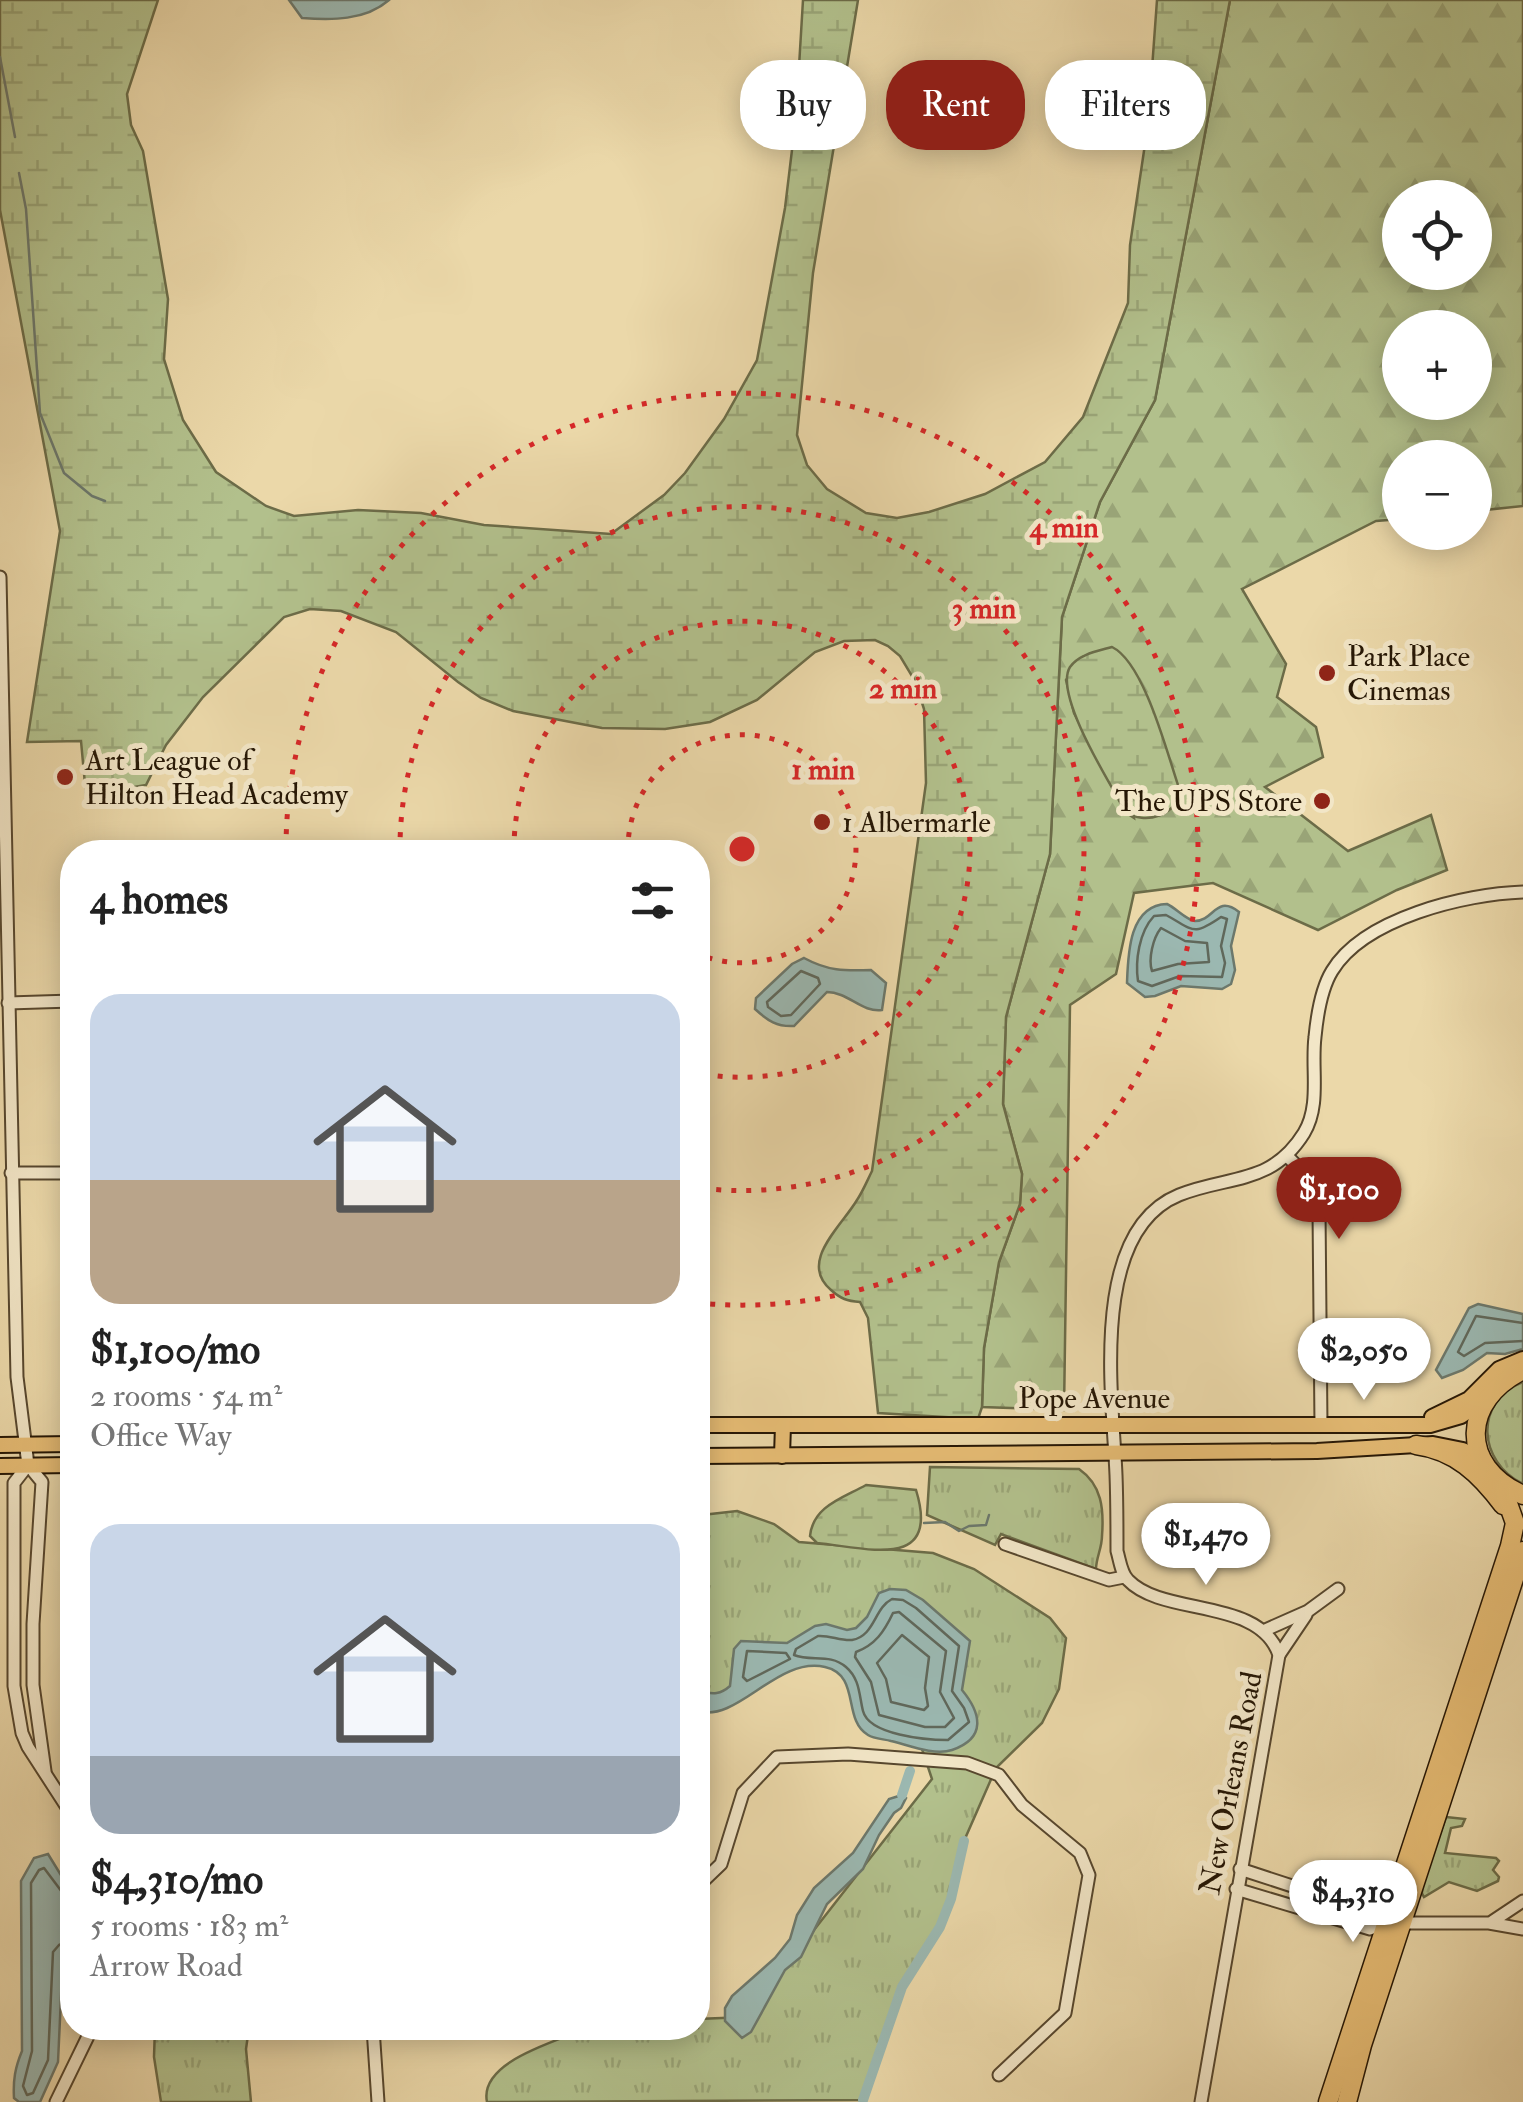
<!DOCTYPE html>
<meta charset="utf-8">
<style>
body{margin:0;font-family:"IM FELL Double Pica",serif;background:#f2f2f2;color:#222;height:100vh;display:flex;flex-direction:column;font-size:38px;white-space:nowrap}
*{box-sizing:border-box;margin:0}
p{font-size:32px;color:#767676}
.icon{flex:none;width:55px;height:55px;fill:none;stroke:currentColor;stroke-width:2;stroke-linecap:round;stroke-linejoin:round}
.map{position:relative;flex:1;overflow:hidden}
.panel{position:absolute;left:60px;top:840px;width:650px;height:1200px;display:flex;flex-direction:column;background:#fff;border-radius:40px;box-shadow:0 5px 25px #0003}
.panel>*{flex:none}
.guide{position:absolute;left:740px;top:60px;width:632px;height:90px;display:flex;gap:20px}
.fabs{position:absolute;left:1382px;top:180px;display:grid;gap:20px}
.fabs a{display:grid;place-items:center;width:110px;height:110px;border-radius:50%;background:#fff;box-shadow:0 5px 25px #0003;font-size:50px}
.price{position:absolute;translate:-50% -85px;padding:0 22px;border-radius:35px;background:#fff;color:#222;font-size:32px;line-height:65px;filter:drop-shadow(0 2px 5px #0008)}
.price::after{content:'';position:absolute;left:50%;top:60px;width:30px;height:22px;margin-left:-15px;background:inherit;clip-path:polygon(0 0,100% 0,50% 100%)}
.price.current{background:#8f2418;color:#fff}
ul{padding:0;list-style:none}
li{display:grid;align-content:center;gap:20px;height:530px;padding:0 30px}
li span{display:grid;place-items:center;height:310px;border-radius:30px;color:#555}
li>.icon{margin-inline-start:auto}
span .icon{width:180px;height:180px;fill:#fffc;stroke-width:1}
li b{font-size:42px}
h2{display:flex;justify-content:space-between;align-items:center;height:120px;padding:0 30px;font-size:42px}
.pill{padding:0 35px;border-radius:40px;background:#fff;box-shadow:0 5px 25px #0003;font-size:35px;line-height:90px}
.pill.current{background:#8f2418;color:#fff}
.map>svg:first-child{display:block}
</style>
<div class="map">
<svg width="1523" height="2102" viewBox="0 0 1523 2102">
<defs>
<pattern id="grass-tufts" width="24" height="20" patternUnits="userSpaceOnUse" patternTransform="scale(2.5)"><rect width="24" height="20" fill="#b2c08c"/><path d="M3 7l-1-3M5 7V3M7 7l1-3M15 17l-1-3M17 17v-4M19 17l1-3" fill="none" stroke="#99a477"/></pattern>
<pattern id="forest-firs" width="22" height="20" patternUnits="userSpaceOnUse" patternTransform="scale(2.5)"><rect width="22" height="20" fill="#b2c08c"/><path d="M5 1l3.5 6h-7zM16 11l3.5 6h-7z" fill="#99a477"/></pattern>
<pattern id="wetland-marsh" width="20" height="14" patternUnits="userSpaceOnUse" patternTransform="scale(2.5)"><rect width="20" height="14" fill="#b2c08c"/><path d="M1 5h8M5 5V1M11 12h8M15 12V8" fill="none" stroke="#99a477"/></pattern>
</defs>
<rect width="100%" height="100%" fill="#ebd8a9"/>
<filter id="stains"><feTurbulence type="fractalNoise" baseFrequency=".002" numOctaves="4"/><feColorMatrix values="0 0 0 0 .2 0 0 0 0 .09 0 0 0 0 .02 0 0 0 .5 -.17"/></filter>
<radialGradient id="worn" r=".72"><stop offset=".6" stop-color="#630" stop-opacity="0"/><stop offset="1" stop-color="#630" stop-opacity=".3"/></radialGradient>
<g fill="url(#grass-tufts)" stroke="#6c6c48" stroke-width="2.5">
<path d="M 1523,1382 L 1523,1484 C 1478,1462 1473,1402 1523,1382 Z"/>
<path d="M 930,1467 L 1079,1469 C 1102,1485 1104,1509 1102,1536 C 1102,1548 1096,1558 1096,1569 L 1001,1534 L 995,1545 L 927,1515 Z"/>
<path d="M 737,1511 L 774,1524 L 799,1542 L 933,1553 L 974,1569 L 1050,1618 L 1066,1638 L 1059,1689 L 1042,1723 L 996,1768 L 964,1841 L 951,1899 L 940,1927 L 902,1987 L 863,2100 L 487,2102 C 479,2063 551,2043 580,2031 L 589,2028 L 698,2028 L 698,2019 L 746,2017 L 932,1779 L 922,1749 L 829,1643 L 720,1705 L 698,1699 L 698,1520 L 702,1515 Z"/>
<polygon points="1446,1817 1465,1819 1462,1826 1451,1828 1445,1853 1496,1858 1499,1861 1493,1870 1499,1877 1498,1881 1477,1891 1449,1882 1424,1897 1420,1890"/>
<polygon points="155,2028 249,2028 246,2049 251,2102 161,2102 154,2057"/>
</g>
<path fill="url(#forest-firs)" stroke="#6c6c48" stroke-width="2.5" fill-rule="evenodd" d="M 1230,0 L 1523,0 L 1523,506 L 1475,511 L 1475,458 L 1400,458 L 1400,519 L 1376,521 L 1242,589 L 1286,664 L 1277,697 L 1316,727 L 1323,757 L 1265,787 L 1348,851 L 1431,815 L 1447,870 L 1397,890 L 1318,930 L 1213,883 L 1134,893 L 1116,974 L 1070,1005 L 1064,1410 L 982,1407 L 984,1348 L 999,1262 L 1020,1204 L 1022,1174 L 1003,1104 L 1006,1017 L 1050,854 L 1062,617 L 1100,502 L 1155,400 ZM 1400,198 L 1475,198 L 1475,272 L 1400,272 ZM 1400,328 L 1475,328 L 1475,402 L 1400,402 ZM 1112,648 L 1134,818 L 1125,812 L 1074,713 L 1066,680 L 1082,657 Z"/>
<g fill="url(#wetland-marsh)" stroke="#6c6c48" stroke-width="2.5">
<path d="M 0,0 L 158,0 L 127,94 L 131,125 L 143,151 L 168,299 L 164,359 L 183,420 L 216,472 L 266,506 L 294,516 L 358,510 L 421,513 L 484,525 L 611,534 L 664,495 L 685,473 L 724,419 L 757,360 L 785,208 L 796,117 L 803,0 L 858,0 L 813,273 L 797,435 L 807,465 L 827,489 L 866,513 L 897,518 L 929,512 L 985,494 L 1045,462 L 1083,417 L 1128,303 L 1130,245 L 1148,124 L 1157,0 L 1230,0 L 1155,400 L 1100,502 L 1062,617 L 1050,854 L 1006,1017 L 1003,1104 L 1022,1174 L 1020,1204 L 999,1262 L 984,1348 L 982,1407 L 978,1419 L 878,1413 L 868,1318 L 860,1302 C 847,1301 841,1299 831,1290 C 798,1262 841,1227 857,1200 C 863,1191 867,1181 872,1171 L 926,783 L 924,709 L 915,681 L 900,656 L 888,646 L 875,640 L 844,641 L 815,652 L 757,700 L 710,722 L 665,729 L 602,728 L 513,711 L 481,698 L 458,682 L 396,632 L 341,611 L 310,609 L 284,617 L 203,697 L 166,745 L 146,785 L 86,795 L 81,741 L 27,742 L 60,531 L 0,210 Z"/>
<path d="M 1112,647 C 1145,663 1168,757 1180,791 C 1177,816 1144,825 1126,812 C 1111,785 1053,694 1070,667 C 1079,654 1098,651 1112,647 Z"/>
<path d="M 866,1485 L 916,1490 C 941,1571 868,1548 817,1543 L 810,1536 C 813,1506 843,1498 866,1485 Z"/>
</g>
<g fill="#9bb8b1" stroke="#6c786c" stroke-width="2.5">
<path d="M 289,0 L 389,0 C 365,21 331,20 302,18 Z"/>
<path d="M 1167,904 C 1176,908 1186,920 1195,921 C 1214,921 1216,894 1239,912 L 1231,946 L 1235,970 L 1231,984 L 1222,989 L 1181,986 L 1155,996 L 1145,997 L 1127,983 C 1128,954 1129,905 1167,904 Z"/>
<path d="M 804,958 C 828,971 844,971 871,970 L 886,983 L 882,1010 C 862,1013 848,992 827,992 L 794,1026 C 777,1027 768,1021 755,1009 L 756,998 L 792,964 Z"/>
<polygon points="1478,1304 1523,1314 1523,1349 1505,1354 1487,1353 1463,1370 1442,1378 1436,1370 1469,1308"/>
<path d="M 890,1589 L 906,1590 L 923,1600 L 970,1641 L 962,1690 C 981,1713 987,1738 952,1750 C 934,1756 908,1745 891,1741 C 884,1739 874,1739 868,1735 C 842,1720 861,1675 825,1667 C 777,1656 738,1723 698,1711 L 698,1685 L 701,1691 C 713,1695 721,1694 730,1686 L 734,1649 L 741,1641 L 787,1643 L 815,1626 L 826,1624 L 847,1630 L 856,1628 L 867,1617 L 879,1593 Z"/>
<polygon points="902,1795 906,1798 901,1808 894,1813 879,1835 863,1869 827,1904 801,1957 785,1970 751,2032 742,2038 725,2021 725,2008 732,1996 775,1958 790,1939 797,1915 814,1888 853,1853 889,1799"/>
<path d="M 48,1854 L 72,1893 L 72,1948 L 63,1954 L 58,2062 L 40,2102 L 19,2102 L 14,2098 C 13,2080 15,2068 22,2051 L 21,1881 L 34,1858 Z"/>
</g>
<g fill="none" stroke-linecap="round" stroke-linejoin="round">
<g stroke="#60685b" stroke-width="2.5">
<path d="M 1166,915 C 1194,930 1192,937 1221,917 L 1227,919 L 1221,946 L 1225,963 L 1222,977 L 1180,976 L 1152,986 L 1138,981 C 1135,961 1139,932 1154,916 Z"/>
<path d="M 1161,928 L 1185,941 L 1207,943 L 1209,962 L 1178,964 L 1152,971 C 1148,959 1153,938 1161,928 Z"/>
<polygon points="801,971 818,978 820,984 791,1015 781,1016 768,1007 767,1002"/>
<polyline points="1523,1323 1476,1316 1458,1352 1464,1356 1485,1343 1523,1341"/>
<path d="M 892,1599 L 903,1600 L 916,1608 L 959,1646 L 952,1691 L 964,1708 L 969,1722 L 948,1740 C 926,1740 869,1735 863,1711 C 859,1695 860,1679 846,1667 C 830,1653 811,1662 794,1655 L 796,1649 L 818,1636 C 830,1635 840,1641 852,1640 C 875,1636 874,1608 892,1599 Z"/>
<path d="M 899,1612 L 946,1651 L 940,1692 L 954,1718 L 945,1727 L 925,1727 L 879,1715 L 871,1682 L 855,1657 L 856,1652 C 875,1645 884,1632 893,1613 Z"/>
<polygon points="902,1635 929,1657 925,1688 928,1706 924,1710 891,1702 886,1679 877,1663"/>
<polygon points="747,1651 786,1653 790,1659 747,1681 743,1677"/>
<polyline points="72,1895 62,1892 44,1868 39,1870 31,1883 32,2051 23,2086 27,2095 33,2093 48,2060 53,1952 59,1945 72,1940"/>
</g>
<g stroke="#6c786c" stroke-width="2.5">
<polyline points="0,57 15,137"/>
<polyline points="19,173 26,209 40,413 64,473 92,496 105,501"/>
<polyline points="924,1523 945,1522 959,1531 969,1526 986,1525 989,1515"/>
</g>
<g stroke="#9bb8b1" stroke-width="10">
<polyline points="902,1795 910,1771"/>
<polyline points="863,2100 902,1987 940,1927 951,1899 964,1841"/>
</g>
<defs>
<g id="minor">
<polyline points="0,577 17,1377 28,1465 42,1482 33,1624 33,1685 45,1771"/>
<polyline points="8,1003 72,1001"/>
<polyline points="1287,1156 1311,1180 1319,1210 1321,1426"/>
<polyline points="11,1173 72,1173"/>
<polyline points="28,1465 14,1483 14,1686 22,1733 28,1747 72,1815"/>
<polyline points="1005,1544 1109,1580 1124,1577"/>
<polyline points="1263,1631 1308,1611 1338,1589"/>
<polyline points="1279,1655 1306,1615"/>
<polyline points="1240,1869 1375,1913 1385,1923"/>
<polyline points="698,1886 721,1864 743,1793 777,1757 848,1754 967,1763 999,1775 1022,1805 1080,1853 1089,1875 1065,2013 999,2075"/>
<polyline points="1236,1889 1370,1929 1385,1923 1489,1923 1523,1929"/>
<polyline points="1493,1921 1523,1901"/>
<polyline points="373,2028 378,2102"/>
<polyline points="56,2102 92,2028"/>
<path d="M 1201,2102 L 1279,1655 C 1260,1597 1163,1617 1128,1580 C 1121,1573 1120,1561 1117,1551 C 1117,1525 1117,1500 1116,1475 C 1113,1398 1088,1232 1179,1195 C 1228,1175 1271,1186 1304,1133 C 1321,1105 1311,1069 1315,1037 C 1317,1016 1321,989 1332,971 C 1364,918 1465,894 1523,892"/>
</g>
<g id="major">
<polyline points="1432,1417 1469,1399 1499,1369 1523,1359"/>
<polyline points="698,1425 1430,1425 1461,1416 1484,1400"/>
<polyline points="0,1445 72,1444"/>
<polyline points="698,1456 1317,1451 1433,1444 1463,1450 1485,1465"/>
<polyline points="782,1456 783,1425"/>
<polyline points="0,1466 72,1465"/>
</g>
<g id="highway">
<path d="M 1523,1370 C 1462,1400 1458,1466 1523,1495"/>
<path d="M 1416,1445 C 1455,1450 1480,1474 1503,1505"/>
<polyline points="1328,2102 1510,1546 1515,1523 1501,1484"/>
<polyline points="1347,2102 1362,2045 1523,1551"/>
</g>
</defs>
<use href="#minor" stroke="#57472e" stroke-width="15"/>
<use href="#major" stroke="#261705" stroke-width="18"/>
<use href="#highway" stroke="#261705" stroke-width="21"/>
<use href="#minor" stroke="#f2e6c7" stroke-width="11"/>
<use href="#major" stroke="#e6bc74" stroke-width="14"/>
<use href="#highway" stroke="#e6bc74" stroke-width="18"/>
</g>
<g fill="none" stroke="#d62828" stroke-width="5" stroke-dasharray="5 10">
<path d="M628 852A114 114 0 1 1 698 954"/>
<path d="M514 851A228 228 0 1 1 698 1073"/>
<path d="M400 852A342 342 0 1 1 700 1188"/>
<path d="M286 849A456 456 0 1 1 698 1303"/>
</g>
<g fill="#8f2418" stroke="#f2e6c7" stroke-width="4">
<circle cx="1327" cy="673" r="10"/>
<circle cx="65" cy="777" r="10"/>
<circle cx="1322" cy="801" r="10"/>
<circle cx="822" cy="822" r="10"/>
</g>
<g text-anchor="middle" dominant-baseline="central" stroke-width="10" stroke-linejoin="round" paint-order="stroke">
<g font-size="30" fill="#261705" stroke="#f2e6c7" text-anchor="start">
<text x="1347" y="656">Park Place<tspan x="1347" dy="34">Cinemas</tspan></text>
<text x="85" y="760">Art League of<tspan x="85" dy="34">Hilton Head Academy</tspan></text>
<text x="1302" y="801" text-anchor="end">The UPS Store</text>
<text x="842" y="822">1 Albermarle</text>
</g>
<g font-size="30" fill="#261705" stroke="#f2e6c7">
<text x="1094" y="1398">Pope Avenue</text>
<text transform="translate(1231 1783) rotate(-79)">New Orleans Road</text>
</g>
</g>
<circle cx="742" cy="849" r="15" fill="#d62828" stroke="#f2e6c7" stroke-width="5"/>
<g font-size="30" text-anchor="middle" font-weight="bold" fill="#d62828" stroke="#f2e6c7" stroke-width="10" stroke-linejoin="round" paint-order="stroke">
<text x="1064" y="537">4 min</text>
<text x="984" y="618">3 min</text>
<text x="903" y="698">2 min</text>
<text x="823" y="779">1 min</text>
</g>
<rect width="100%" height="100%" filter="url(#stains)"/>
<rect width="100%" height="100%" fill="url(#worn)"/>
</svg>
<div class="fabs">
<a><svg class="icon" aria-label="locate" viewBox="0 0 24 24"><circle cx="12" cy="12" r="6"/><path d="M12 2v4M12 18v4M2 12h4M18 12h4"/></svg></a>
<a>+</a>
<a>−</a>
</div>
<b class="price current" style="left:1339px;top:1242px">$1,100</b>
<b class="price" style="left:1364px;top:1403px">$2,050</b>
<b class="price" style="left:1206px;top:1588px">$1,470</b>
<b class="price" style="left:1353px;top:1945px">$4,310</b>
<div class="guide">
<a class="pill">Buy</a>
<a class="pill current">Rent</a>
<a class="pill">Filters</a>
</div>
<section class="panel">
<h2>4 homes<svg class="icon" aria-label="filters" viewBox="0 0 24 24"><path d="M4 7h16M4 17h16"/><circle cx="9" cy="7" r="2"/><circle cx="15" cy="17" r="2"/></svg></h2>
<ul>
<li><span style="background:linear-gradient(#c9d6e8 60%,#b9a48a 0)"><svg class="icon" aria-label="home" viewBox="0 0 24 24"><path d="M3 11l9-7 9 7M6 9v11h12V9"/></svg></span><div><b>$1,100/mo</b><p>2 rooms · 54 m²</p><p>Office Way</p></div></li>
<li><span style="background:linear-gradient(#c9d6e8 75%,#9aa5b1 0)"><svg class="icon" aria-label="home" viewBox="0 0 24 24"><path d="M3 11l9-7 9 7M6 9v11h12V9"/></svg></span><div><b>$4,310/mo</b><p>5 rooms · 183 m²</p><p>Arrow Road</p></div></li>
</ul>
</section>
</div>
